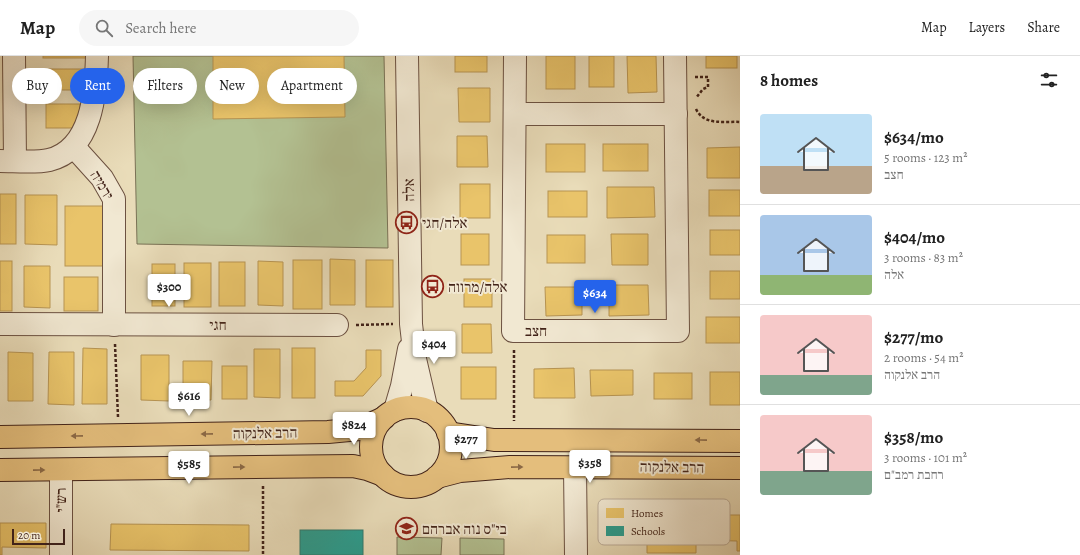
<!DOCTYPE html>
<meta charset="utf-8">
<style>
body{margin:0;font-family:Alegreya,"Frank Ruhl Libre",serif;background:#f6f6f6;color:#222;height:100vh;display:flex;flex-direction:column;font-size:15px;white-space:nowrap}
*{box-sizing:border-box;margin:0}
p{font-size:13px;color:#767676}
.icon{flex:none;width:22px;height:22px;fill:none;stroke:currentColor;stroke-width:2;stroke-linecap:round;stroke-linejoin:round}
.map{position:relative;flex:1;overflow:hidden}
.drawer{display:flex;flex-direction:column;background:#fff;width:340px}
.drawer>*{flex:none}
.top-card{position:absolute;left:12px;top:12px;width:380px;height:36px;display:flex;gap:8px}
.scale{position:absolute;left:12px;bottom:10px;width:53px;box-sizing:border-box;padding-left:4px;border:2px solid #422319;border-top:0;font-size:11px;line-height:14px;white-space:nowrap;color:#422319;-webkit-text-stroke:3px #f1e8d2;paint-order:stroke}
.price{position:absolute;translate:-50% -34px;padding:0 9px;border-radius:4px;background:#fff;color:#222;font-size:13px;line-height:26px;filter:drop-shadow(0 1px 2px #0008)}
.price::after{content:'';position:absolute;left:50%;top:24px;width:12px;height:9px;margin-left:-6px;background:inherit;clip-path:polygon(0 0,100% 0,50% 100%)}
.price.on{background:#2563eb;color:#fff}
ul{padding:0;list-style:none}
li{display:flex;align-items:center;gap:12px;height:100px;padding:0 20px}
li+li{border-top:1px solid #e0e0e0}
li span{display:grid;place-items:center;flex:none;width:112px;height:80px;border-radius:4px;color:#555}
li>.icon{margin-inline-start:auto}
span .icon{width:48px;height:48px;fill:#fffc;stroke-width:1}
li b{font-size:17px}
h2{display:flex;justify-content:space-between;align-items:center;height:48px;padding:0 20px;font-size:17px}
.tag{padding:0 14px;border-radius:18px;background:#fff;box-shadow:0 4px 16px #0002;font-size:14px;line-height:36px}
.tag.on{background:#2563eb;color:#fff}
header{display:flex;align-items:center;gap:24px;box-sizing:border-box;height:56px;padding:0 20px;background:#fff;border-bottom:1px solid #e0e0e0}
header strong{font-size:19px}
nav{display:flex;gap:22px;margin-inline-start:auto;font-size:14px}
.search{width:280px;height:36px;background:#f6f6f6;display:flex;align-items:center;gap:10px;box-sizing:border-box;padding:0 14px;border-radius:22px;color:#767676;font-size:15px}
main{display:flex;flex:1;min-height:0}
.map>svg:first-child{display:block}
</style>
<header>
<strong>Map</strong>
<div class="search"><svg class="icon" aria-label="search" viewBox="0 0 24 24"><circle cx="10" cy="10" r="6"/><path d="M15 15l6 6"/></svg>Search here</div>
<nav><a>Map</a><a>Layers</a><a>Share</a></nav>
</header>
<main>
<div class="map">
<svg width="740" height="499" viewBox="0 0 740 499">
<rect width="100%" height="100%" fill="#e9dcb9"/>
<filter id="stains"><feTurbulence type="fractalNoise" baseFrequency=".005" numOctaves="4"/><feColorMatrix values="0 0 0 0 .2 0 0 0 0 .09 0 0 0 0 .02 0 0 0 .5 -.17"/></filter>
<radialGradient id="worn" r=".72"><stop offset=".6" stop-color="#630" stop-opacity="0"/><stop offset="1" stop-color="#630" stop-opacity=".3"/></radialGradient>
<g fill="#b3c192" stroke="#7a7256">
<polygon points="133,0 384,0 388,192 137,188"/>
<polygon points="397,481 442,482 441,499 397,499"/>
<polygon points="460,482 504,483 504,499 460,499"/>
</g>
<g fill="#e9c46a" stroke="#b79452">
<rect x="43" y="0" width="47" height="2"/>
<polygon points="213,0 344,0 345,61 213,63"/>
<rect x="455" y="0" width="32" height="16"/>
<rect x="546" y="0" width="29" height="33"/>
<rect x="589" y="0" width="25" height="31"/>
<polygon points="627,0 656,0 657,36 628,37"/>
<rect x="706" y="0" width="31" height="12"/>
<rect x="44" y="13" width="46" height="21"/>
<polygon points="458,32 490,32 490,66 459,66"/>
<rect x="46" y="48" width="34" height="24"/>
<polygon points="457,80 487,80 488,111 457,111"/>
<rect x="546" y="88" width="39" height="28"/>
<rect x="603" y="88" width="45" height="27"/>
<polygon points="740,91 740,122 707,122 707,92"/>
<rect x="460" y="128" width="30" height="34"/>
<polygon points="607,131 654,131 655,161 607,162"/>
<rect x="709" y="134" width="31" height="26"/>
<rect x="548" y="135" width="39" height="26"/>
<rect x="0" y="138" width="16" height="50"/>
<polygon points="25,139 57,139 57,189 25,188"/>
<rect x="65" y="150" width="38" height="60"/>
<rect x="710" y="174" width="30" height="25"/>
<rect x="461" y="178" width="28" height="31"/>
<polygon points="611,178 648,178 648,209 612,209"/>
<rect x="547" y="179" width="38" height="28"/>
<polygon points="330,203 355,204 355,249 330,249"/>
<rect x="293" y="204" width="29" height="49"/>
<rect x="366" y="204" width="27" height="47"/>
<rect x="0" y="205" width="12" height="50"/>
<polygon points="258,205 283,206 283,250 258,249"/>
<rect x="219" y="206" width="26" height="44"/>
<rect x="184" y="207" width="27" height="44"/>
<rect x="152" y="208" width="23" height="42"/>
<polygon points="24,210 50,210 50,252 24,251"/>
<rect x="710" y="215" width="30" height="28"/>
<rect x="64" y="221" width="34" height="34"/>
<rect x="464" y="223" width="28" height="28"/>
<polygon points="609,229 648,229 649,259 609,260"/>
<polygon points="545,231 582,231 582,259 546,260"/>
<rect x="706" y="261" width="34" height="26"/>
<polygon points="462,268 491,268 492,297 462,297"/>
<polygon points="83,292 107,293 107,348 82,348"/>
<rect x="292" y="292" width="23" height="50"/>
<polygon points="254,293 280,293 280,342 254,341"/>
<polygon points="366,294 381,294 381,320 363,340 335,340 335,325 354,325 366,312"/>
<polygon points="8,296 33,297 33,345 8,345"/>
<polygon points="49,296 74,296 74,349 48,348"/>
<polygon points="141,299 169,299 169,345 141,344"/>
<polygon points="183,305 212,305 211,344 183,344"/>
<rect x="222" y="310" width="25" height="33"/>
<rect x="461" y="311" width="35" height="32"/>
<polygon points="574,312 575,342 534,342 534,313"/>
<polygon points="590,314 633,314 633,339 591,340"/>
<rect x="710" y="316" width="30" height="33"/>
<rect x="654" y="317" width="38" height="26"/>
<polygon points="695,459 740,459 740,495 737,495 737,485 696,484 696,497 647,497 647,483 607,483 607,460 649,461 649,470 695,470"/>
<polygon points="0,467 46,467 46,492 2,491 2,499 0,499"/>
<polygon points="111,468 249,469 249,495 110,494"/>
</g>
<rect fill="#2a9d8f" stroke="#31786c" x="300" y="474" width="63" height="25"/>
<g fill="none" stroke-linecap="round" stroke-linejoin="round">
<defs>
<g id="minor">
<polyline points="14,0 15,105"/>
<polyline points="407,0 411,268 415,303 427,355"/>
<polyline points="515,0 513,275 678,275 675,0"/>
<polyline points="515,58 676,58"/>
<polyline points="74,91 102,122 114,143 114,269"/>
<path d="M 0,105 C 14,105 37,107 49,104 C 92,94 96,36 97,0"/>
<polyline points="0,268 337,269"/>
<polyline points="395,354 402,330 409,293"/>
<polyline points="575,411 576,499"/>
<polyline points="61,499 61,414"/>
</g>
<g id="major">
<circle cx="411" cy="391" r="40"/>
<polyline points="448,377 494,384 740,385"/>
<polyline points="0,381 328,376 360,373 384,362"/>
<polyline points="0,414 353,410 367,413 383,419"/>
<polyline points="437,421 460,415 510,411 740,412"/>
</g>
</defs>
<use href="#minor" stroke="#6c5141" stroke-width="24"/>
<use href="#major" stroke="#422319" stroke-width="24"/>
<g stroke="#422319" stroke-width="2.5" stroke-dasharray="3 2" stroke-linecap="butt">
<polyline points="695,21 708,21 708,31 703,33 696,42"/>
<path d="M 696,53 C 704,70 724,65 740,66"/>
<polyline points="356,269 393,268"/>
<polyline points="115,288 118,361"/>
<polyline points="514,294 514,365"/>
<polyline points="263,430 263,499"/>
</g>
<use href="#minor" stroke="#f1e8d2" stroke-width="22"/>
<use href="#major" stroke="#e4be7c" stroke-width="22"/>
</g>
<defs><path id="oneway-solid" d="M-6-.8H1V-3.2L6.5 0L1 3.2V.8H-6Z"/></defs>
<g fill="#8b6946">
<use href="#oneway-solid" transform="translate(207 378) rotate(179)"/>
<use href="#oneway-solid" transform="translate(77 380) rotate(179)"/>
<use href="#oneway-solid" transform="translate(701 384) rotate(-179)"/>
<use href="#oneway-solid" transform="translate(239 411) rotate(-1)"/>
<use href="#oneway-solid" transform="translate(517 411) rotate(-1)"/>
<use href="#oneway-solid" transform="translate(39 414) rotate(-1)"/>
</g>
<defs>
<symbol id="bus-ring" viewBox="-11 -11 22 22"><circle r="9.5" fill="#f1e8d2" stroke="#8f2418" stroke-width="1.5"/><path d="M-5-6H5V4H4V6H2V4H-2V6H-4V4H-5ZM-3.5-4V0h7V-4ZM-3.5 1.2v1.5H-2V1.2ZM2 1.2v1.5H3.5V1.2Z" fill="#8f2418"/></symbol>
<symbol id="school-ring" viewBox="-11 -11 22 22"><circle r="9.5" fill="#f1e8d2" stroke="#8f2418" stroke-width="1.5"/><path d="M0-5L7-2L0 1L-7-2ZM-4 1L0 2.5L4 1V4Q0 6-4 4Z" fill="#8f2418"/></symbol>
</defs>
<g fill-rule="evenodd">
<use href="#bus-ring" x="394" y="154" width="25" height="25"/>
<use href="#bus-ring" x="420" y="218" width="25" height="25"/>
<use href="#school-ring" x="394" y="460" width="25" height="25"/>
</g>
<g text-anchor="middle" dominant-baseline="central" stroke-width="4" stroke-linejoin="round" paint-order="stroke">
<g font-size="15" fill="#422319" stroke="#f1e8d2">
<text transform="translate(102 129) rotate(59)">ירמיה</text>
<text transform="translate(409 134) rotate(-91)">אלה</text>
<text x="218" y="269">חגי</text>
<text x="536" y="275">חצב</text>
<text transform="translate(265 377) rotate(-1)">הרב אלנקוה</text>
<text transform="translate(672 411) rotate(1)">הרב אלנקוה</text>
<text transform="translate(61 444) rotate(-90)">רש"י</text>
</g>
<g font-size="15" fill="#422319" stroke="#f1e8d2" text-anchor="start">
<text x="422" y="167">אלה/חגי</text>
<text x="448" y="231">אלה/מרווה</text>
<text x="422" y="473">בי"ס נוה אברהם</text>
</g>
</g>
<rect x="598" y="443" width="132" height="46" rx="6" fill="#f1e8d2" stroke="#bcad9a" stroke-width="1"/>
<rect x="606" y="452" width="18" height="10" fill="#e9c46a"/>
<rect x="606" y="470" width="18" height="10" fill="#2a9d8f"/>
<g font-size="11" fill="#422319">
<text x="631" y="461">Homes</text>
<text x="631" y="479">Schools</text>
</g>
<rect width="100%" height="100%" filter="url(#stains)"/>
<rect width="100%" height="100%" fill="url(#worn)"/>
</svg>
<div class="scale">20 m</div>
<b class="price" style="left:169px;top:252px">$300</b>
<b class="price on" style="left:595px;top:258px">$634</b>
<b class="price" style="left:434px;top:309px">$404</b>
<b class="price" style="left:189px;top:361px">$616</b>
<b class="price" style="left:354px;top:390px">$824</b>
<b class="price" style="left:466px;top:404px">$277</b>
<b class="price" style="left:590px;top:428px">$358</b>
<b class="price" style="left:189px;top:429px">$585</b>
<div class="top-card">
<a class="tag">Buy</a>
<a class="tag on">Rent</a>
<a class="tag">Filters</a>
<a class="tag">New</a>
<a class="tag">Apartment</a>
</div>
</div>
<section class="drawer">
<h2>8 homes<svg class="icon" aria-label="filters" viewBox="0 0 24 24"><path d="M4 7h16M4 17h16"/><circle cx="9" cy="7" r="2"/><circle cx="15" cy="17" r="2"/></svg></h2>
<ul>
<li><span style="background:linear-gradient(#bfe0f5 65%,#b9a48a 0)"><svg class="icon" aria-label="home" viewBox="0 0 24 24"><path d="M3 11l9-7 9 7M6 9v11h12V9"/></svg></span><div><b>$634/mo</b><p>5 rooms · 123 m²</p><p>חצב</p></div></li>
<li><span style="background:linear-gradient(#a9c7e8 75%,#8fb573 0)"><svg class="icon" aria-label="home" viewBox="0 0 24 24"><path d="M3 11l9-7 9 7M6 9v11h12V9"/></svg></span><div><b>$404/mo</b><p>3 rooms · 83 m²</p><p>אלה</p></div></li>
<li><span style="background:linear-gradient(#f6c9c9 75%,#7fa58c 0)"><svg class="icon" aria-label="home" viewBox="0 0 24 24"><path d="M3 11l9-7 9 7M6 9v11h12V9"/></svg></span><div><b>$277/mo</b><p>2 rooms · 54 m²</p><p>הרב אלנקוה</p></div></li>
<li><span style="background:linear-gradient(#f6c9c9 70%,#7fa58c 0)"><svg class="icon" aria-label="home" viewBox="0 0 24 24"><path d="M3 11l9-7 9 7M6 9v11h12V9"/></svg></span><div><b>$358/mo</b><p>3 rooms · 101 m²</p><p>רחבת רמב&quot;ם</p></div></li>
</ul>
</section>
</main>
